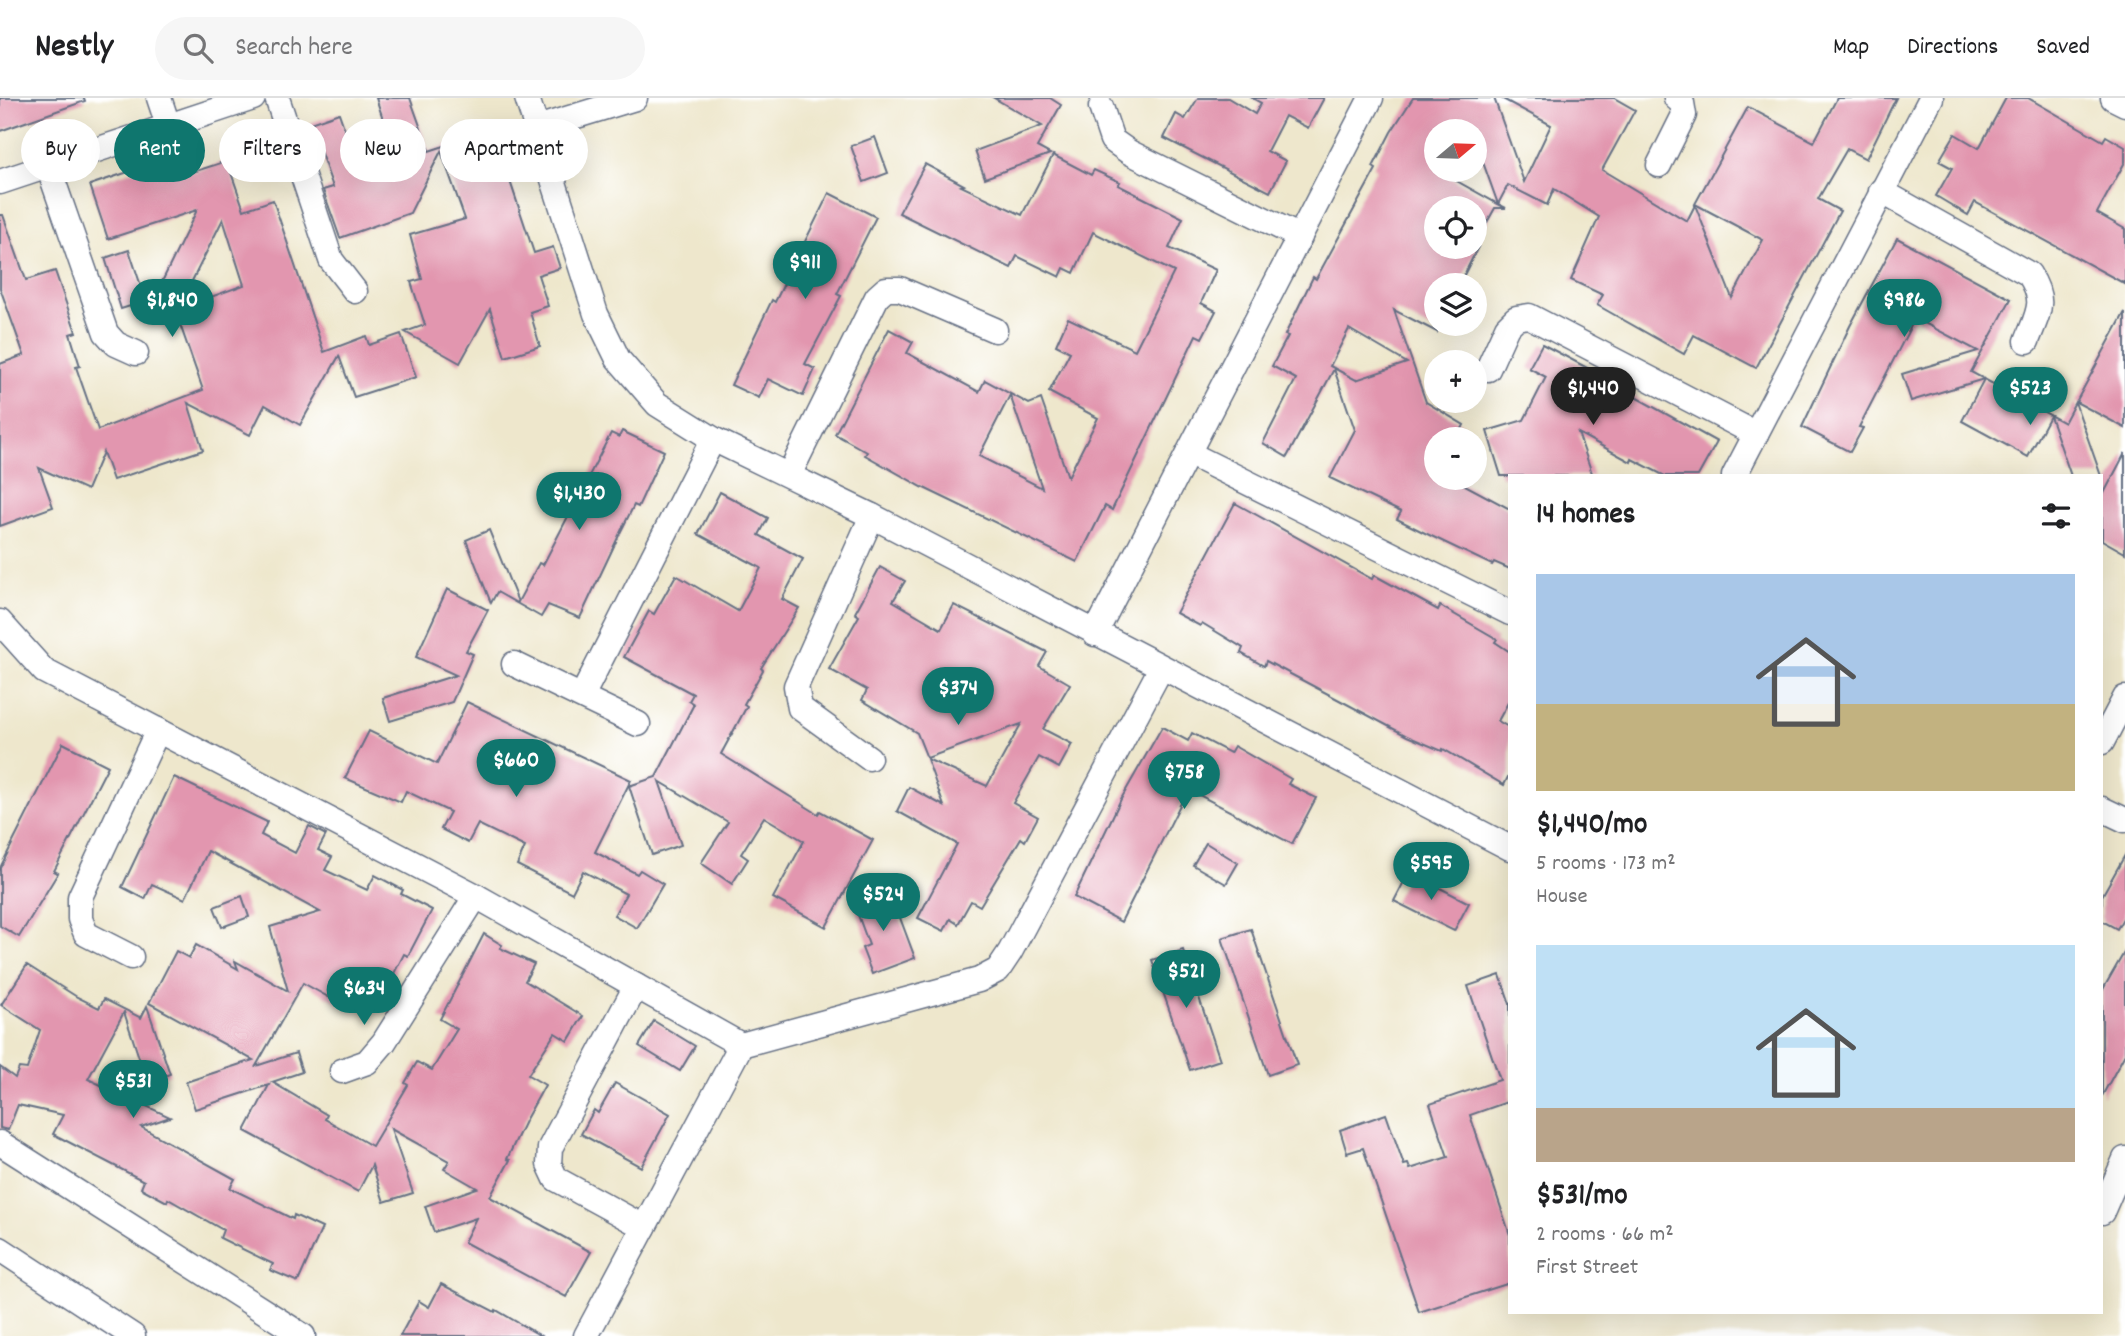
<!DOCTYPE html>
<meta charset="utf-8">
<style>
body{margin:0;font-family:Dekko,sans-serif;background:#f6f6f6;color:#202124;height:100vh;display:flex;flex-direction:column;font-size:26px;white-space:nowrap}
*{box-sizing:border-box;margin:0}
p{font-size:23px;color:#757577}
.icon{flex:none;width:38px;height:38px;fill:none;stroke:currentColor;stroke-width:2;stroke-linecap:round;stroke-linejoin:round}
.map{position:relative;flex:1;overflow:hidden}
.details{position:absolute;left:1508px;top:376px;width:595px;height:840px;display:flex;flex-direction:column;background:#fff;border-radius:0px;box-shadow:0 7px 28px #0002}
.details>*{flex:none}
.top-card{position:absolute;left:21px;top:21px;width:665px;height:63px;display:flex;gap:14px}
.needle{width:46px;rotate:71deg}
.controls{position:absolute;left:1424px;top:21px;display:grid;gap:14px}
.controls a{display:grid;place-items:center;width:63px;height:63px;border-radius:50%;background:#fff;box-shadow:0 7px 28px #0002;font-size:35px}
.price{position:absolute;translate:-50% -60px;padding:0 16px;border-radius:24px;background:#0f766e;color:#fff;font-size:23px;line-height:46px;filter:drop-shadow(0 2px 4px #0008)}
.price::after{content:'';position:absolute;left:50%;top:42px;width:21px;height:16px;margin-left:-10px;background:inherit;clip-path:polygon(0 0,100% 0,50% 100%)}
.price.selected{background:#222;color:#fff}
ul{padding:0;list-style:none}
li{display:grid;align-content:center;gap:14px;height:371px;padding:0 28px}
li span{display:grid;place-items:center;height:217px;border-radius:0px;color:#555}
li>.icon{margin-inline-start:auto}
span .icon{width:126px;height:126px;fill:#fffc;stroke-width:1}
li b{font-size:30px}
h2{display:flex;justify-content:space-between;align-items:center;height:84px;padding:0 28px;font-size:30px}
.tag{padding:0 24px;border-radius:32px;background:#fff;box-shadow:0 7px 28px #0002;font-size:24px;line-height:63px}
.tag.selected{background:#0f766e;color:#fff}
header{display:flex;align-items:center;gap:42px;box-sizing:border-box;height:98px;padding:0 35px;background:#fff;border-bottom:2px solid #e0e0e0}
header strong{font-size:33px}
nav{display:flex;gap:38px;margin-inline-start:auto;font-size:24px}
.search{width:490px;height:63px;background:#f6f6f6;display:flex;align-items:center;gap:18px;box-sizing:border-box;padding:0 24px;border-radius:38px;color:#757577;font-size:26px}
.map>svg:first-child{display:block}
</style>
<header>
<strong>Nestly</strong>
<div class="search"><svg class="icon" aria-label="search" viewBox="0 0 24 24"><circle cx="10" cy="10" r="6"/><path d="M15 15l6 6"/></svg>Search here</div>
<nav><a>Map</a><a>Directions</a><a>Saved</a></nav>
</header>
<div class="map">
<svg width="2125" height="1238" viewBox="0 0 2125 1238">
<rect width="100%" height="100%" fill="#fff"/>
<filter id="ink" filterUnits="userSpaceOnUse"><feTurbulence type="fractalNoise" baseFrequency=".0143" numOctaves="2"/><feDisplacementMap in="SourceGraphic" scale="14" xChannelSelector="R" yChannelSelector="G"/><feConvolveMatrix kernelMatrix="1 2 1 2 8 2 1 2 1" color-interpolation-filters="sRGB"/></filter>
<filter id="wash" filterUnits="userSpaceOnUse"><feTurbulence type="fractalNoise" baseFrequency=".00686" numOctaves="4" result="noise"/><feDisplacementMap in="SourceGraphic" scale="28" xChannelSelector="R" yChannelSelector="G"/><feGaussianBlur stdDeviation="1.57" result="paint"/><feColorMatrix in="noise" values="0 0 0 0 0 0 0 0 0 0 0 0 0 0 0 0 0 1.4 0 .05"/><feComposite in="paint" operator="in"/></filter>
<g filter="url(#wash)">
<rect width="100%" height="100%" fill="#eee7cc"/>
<g id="blocks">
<g fill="#e296af" fill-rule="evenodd">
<polygon points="0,0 84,0 85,3 0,33"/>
<polygon points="376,0 410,0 429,53 493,32 534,155 553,149 560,170 538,177 548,208 530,214 540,248 505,259 490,211 460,265 405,234 425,227 411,184 422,181 410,137 465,121 441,53 410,115 340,140 323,92 333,89 310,25 339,15 347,38 384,24"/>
<polygon points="994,0 1050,0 1061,7 1037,49 1050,56 985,80 975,53 1042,28"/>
<polygon points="1198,0 1228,0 1255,16 1261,5 1252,0 1324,0 1308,30 1285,18 1267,53 1286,63 1270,94 1164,40 1176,16 1185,21"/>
<path d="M 1413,0 L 1494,0 L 1524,84 L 1551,27 L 1501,0 L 1614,0 L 1635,12 L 1602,72 L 1687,123 L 1695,107 L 1732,200 L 1763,142 L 1695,106 L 1748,9 L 1814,44 L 1837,0 L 1896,0 L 1866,61 L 1847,51 L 1818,101 L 1840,113 L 1756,270 L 1694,237 L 1684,256 L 1597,207 L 1603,197 L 1571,182 L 1599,119 L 1554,91 L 1547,107 L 1508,87 L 1498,106 L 1506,110 L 1495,110 L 1475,146 L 1475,110 L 1437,110 L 1437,149 L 1478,149 L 1459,187 L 1437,187 L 1437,234 L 1394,212 L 1426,304 L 1464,327 L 1457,341 L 1437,341 L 1437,380 L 1452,380 L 1510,411 L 1510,471 L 1494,464 L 1492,467 L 1423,434 L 1397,421 L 1401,414 L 1330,380 L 1355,332 L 1334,271 L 1287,359 L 1263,345 L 1296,281 L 1272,268 L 1288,238 L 1285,237 L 1313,179 L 1316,181 L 1376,71 L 1373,69 L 1391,34 ZM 1437,33 L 1475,33 L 1475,42 L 1498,106 L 1437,72 ZM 1349,231 L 1407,265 L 1356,282 L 1330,268 Z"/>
<polygon points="2006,0 2028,0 2103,43 2106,38 2125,49 2125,64 2097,115 2125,131 2125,186 1975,104 1968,117 1936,98 1952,70 1939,63 1955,36 1979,50"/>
<polygon points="875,39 888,75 864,84 851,48"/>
<path d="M 187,54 L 193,74 L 227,63 L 244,112 L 273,102 L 324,254 L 366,238 L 369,247 L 401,236 L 416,279 L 354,299 L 339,258 L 300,327 L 265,307 L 250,337 L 188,305 L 203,352 L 113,382 L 103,354 L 87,392 L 39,370 L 53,409 L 0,428 L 0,266 L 24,257 L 0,190 L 0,117 L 3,117 L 26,182 L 55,173 L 76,234 L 70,236 L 80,268 L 76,269 L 98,332 L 203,292 L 169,195 L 154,200 L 197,112 L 108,141 L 90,87 ZM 223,121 L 244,187 L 178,211 Z"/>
<path d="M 1053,57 L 1091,77 L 1094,72 L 1120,84 L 1118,87 L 1183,120 L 1169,150 L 1216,172 L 1201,205 L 1216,213 L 1202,240 L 1196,237 L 1112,412 L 1105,408 L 1077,464 L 922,389 L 865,357 L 867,354 L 835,336 L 889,231 L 913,244 L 907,255 L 979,294 L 985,282 L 1029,306 L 1041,301 L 1068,379 L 1098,320 L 1049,294 L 1070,254 L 1056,247 L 1068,220 L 1135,252 L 1174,174 L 1093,134 L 1074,175 L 1064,170 L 1060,179 L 1017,158 L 1011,170 L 899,115 L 925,66 L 964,87 L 961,88 L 1022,117 ZM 1010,297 L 1042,390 L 979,358 Z"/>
<polygon points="829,95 876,119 837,196 841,198 805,266 815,271 803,298 768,281 759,300 731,287 772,202 775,204"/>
<polygon points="1897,140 2011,201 1971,274 1984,281 1911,303 1902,276 1978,253 1915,220 1859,329 1863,330 1850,354 1802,329 1850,228"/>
<polygon points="129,152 146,203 121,211 105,160"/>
<polygon points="2125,214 2125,330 2076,304"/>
<polygon points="1542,246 1629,292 1628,295 1717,344 1698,378 1665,378 1632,361 1631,364 1578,335 1593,378 1501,378 1487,333 1524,322 1546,279 1529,270"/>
<polygon points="1984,281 2064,325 2075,304 2101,378 2071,378 2050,318 2028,359 1962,323"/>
<polygon points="622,333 664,353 638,409 634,407 621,433 580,520 548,507 541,519 497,494 491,505 466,442 489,432 518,504 539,465 543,467 611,335 619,339"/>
<polygon points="2125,355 2125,455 2102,442 2102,399"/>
<polygon points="720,394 768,420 759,437 803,461 782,501 799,510 761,570 763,572 744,606 747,608 721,656 818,716 820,713 873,742 826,829 773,800 804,743 764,719 741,756 748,761 732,786 701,765 728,724 659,683 681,747 652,757 629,688 656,679 694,606 689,603 693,596 624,559 649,513 654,516 676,477 738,513 761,470 698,436"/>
<polygon points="1235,405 1372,481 1374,477 1438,512 1440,508 1497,541 1495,544 1510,554 1510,601 1498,623 1510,630 1510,675 1504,687 1443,651 1442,653 1407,638 1266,563 1264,568 1241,555 1243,550 1202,525 1200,528 1176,515"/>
<polygon points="880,469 905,483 893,503 941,531 954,507 1047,554 1039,568 1070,586 1043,631 1072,646 1059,670 1039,659 1013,705 1038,719 1025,743 1021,740 980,808 971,803 958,826 950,821 944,833 918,820 957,746 897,713 909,689 944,708 927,661 987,688 1021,626 927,660 917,635 862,602 867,592 829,571 859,518 855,515"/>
<polygon points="447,491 488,512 466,553 473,556 452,604 390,623 383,600 456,577 416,559"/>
<polygon points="467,604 631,682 595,754 637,776 640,772 663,786 637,830 614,817 626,796 583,773 572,795 517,767 525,749 478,726 468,745 441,731 450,714 406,693 401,704 345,680 369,633 437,666"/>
<polygon points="1162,629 1188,643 1192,635 1230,655 1234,648 1291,681 1288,686 1316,700 1292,746 1188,691 1121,824 1074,799 1121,701"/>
<polygon points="63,645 108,668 54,773 58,775 19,839 0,828 0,770"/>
<polygon points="174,679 267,724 261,737 295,755 309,728 326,737 318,752 332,759 325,772 367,792 375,777 403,792 401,796 432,812 408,858 404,856 380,903 349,888 339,905 303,885 256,968 296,955 302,974 272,984 327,1017 325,1021 372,1048 408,987 405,985 417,964 432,972 457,931 440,921 484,836 502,847 500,850 534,866 525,883 583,918 568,943 555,935 528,977 545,987 526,1021 507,1061 510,1062 490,1099 591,1154 566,1199 464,1144 476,1120 434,1134 425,1108 477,1090 444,1071 449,1063 391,1031 413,1095 384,1104 372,1067 358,1094 245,1033 269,987 195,1011 186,984 253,962 149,905 176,853 189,860 196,847 238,871 235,863 288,893 270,829 320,814 208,753 185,801 152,786 145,801 122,789"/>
<polygon points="1206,745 1238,765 1226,786 1193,767"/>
<polygon points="2125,757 2125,817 2117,831 2102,823 2102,798"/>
<polygon points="1409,774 1469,805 1454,833 1394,803"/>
<polygon points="890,793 915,860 872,876 862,850 869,847 854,806"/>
<polygon points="242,798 249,819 222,829 214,809"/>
<polygon points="1251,831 1297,967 1268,977 1222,840"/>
<polygon points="1183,852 1220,962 1190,972 1152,862"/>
<polygon points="2125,853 2125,956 2102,998 2102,893"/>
<polygon points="27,867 77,899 99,910 104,901 141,920 147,908 170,976 147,984 124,914 88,981 170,1019 141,1029 235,1081 230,1090 293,1121 294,1117 322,1130 298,1184 270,1172 273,1166 220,1140 223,1132 168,1101 167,1104 141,1090 144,1083 53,1036 63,1017 18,1007 8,1032 0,1030 0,969 15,980 19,970 27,971 40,932 1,907"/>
<polygon points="1500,877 1510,906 1510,1003 1470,1017 1510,1137 1510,1185 1419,1214 1363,1050 1347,1055 1340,1032 1386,1016 1404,1067 1408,1066 1410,1071 1448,1059 1430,1006 1500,982 1468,888"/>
<polygon points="654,923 695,948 680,973 639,948"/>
<polygon points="615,985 670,1016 641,1069 581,1036 594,1012 598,1015"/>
<polygon points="441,1186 495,1214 496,1212 541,1238 400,1238 419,1203 429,1209"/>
</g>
</g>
</g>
<g filter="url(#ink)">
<use href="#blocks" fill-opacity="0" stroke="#656f84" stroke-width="2"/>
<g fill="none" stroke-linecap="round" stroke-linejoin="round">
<defs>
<g id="minor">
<polyline points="159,0 168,27"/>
<polyline points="277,0 331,162 355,193"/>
<polyline points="527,0 596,216 618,261 657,306 713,341 872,418 1510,750"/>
<polyline points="2113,0 2125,6"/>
<polyline points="1101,9 1112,42 1129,54 1300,139"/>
<polyline points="537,30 635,0"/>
<polyline points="1659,67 1684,17 1682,5 1676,0"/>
<polyline points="48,68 106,235 116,246 136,255"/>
<polyline points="0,84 253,0"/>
<path d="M 1881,93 L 2029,176 C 2047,204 2038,214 2027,243"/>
<polyline points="1488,271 1507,229 1516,220 1529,218 1756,336"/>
<polyline points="1190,356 1510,515"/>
<polyline points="789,377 877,199 886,191 900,191 995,232"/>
<polyline points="1734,378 1931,0"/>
<polyline points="0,524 44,573 476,798 741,947 586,1238"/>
<polyline points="1095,536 1371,0"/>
<polyline points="514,566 638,626"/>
<polyline points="582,598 713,341"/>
<polyline points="2102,644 2125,600"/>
<polyline points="869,660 800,610 796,588 872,418"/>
<polyline points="2102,711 2125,722"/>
<polyline points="131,859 86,836 80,821 80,799 158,632"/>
<polyline points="636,888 550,1050 549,1066 556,1081 644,1129"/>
<polyline points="741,947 979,882 998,872 1010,854 1161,570"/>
<polyline points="342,973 367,964 384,944 476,798"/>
<polyline points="0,1045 303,1238"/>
<polyline points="2102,1114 2125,1061"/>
<polyline points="0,1151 133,1238"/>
</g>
</defs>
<use href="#minor" stroke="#656f84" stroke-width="27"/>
<use href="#minor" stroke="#fff" stroke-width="24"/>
</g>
</g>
</svg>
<div class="controls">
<a><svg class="needle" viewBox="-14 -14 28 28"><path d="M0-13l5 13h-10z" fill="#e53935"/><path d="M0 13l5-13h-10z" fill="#757577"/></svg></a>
<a><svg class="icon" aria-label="locate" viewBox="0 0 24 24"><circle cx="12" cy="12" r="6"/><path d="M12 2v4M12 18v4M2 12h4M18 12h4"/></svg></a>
<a><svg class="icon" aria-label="layers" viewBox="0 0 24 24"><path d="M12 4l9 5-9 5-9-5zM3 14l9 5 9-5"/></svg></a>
<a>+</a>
<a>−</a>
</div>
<b class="price" style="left:805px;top:203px">$911</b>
<b class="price" style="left:172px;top:241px">$1,840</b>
<b class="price" style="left:1904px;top:241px">$986</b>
<b class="price selected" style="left:1593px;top:329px">$1,440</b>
<b class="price" style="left:2030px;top:329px">$523</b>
<b class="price" style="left:579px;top:434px">$1,430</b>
<b class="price" style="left:958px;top:629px">$374</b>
<b class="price" style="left:516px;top:701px">$660</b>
<b class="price" style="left:1184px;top:713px">$758</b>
<b class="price" style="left:1431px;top:804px">$595</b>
<b class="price" style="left:883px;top:835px">$524</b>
<b class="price" style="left:1186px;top:912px">$521</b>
<b class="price" style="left:364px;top:929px">$634</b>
<b class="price" style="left:133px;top:1022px">$531</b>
<div class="top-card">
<a class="tag">Buy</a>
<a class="tag selected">Rent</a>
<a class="tag">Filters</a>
<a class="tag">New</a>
<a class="tag">Apartment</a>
</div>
<section class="details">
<h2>14 homes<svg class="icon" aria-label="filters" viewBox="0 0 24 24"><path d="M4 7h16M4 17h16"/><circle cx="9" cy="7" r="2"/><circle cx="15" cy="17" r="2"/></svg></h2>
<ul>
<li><span style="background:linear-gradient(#a9c7e8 60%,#c2b280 0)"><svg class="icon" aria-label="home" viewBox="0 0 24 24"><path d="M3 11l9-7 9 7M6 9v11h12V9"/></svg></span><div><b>$1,440/mo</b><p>5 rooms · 173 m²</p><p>House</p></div></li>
<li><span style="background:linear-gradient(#bfe0f5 75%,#b9a48a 0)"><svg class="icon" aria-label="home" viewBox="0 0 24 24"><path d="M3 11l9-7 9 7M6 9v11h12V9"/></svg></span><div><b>$531/mo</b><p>2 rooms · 66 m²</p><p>First Street</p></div></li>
</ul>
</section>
</div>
